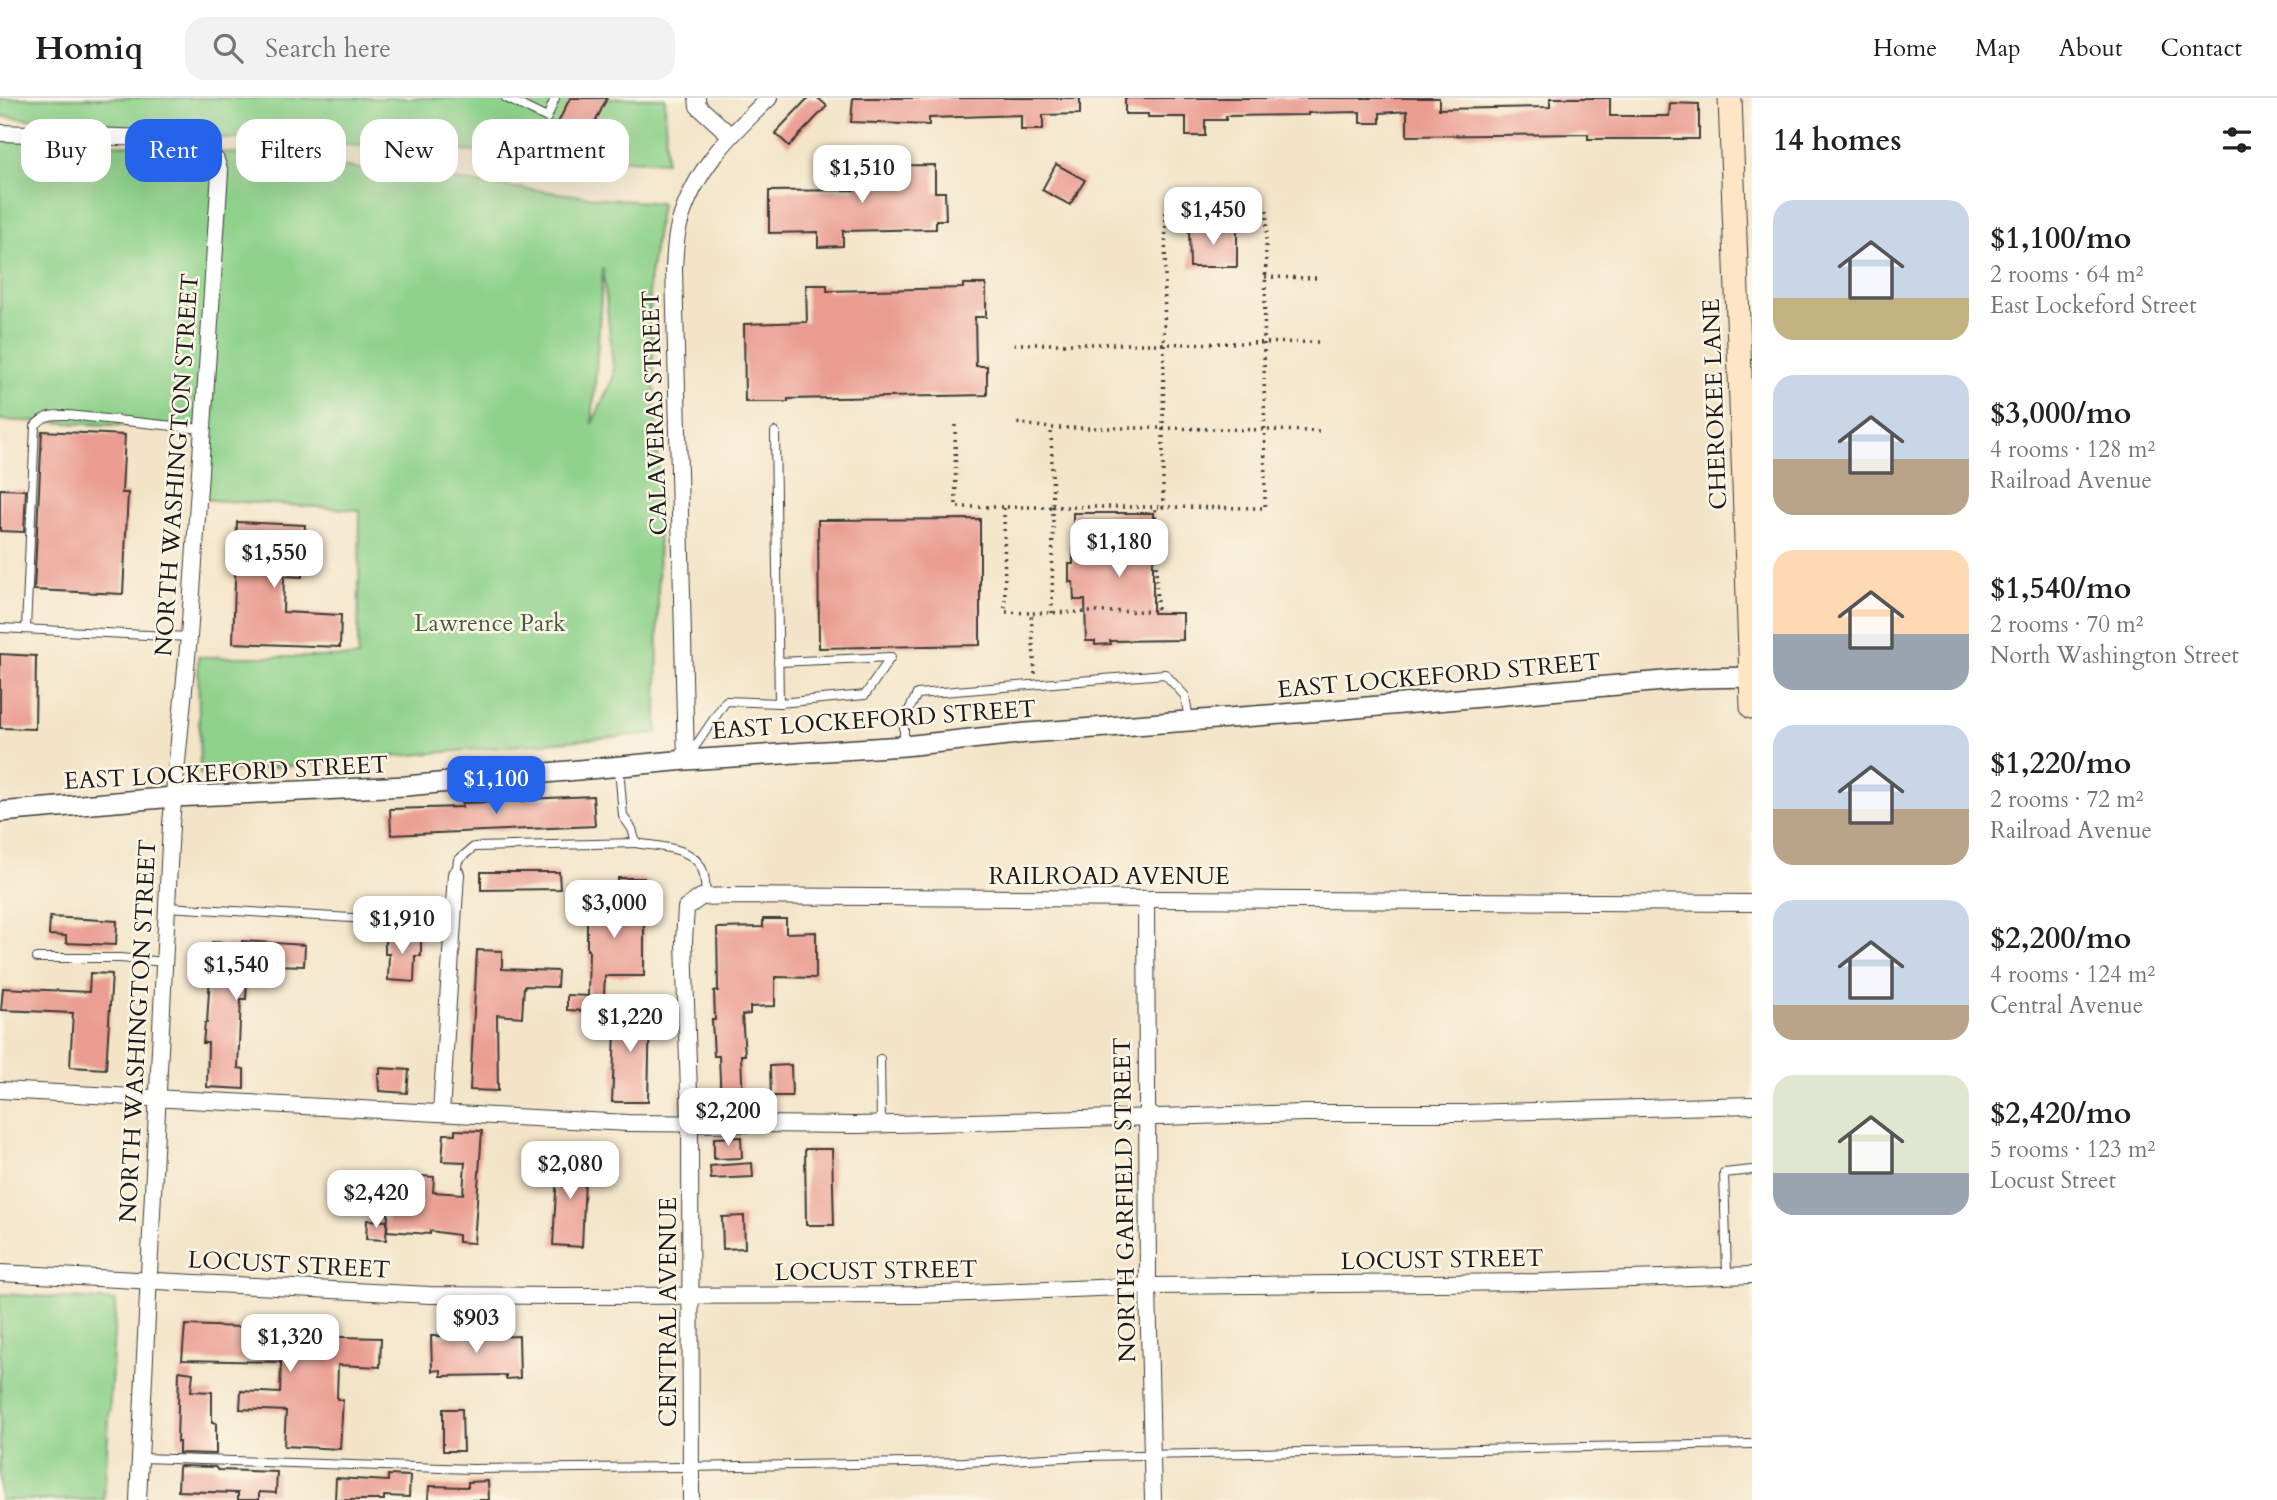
<!DOCTYPE html>
<meta charset="utf-8">
<style>
body{margin:0;font-family:Cardo,serif;background:#f2f2f2;color:#202124;height:100vh;display:flex;flex-direction:column;font-size:26px;white-space:nowrap}
*{box-sizing:border-box;margin:0}
p{font-size:23px;color:#757577}
.icon{flex:none;width:38px;height:38px;fill:none;stroke:currentColor;stroke-width:2;stroke-linecap:round;stroke-linejoin:round}
.map{position:relative;flex:1;overflow:hidden}
.side{display:flex;flex-direction:column;background:#fff;width:525px}
.side>*{flex:none}
.guide{position:absolute;left:21px;top:21px;width:665px;height:63px;display:flex;gap:14px}
.price{position:absolute;translate:-50% -60px;padding:0 16px;border-radius:14px;background:#fff;color:#222;font-size:23px;line-height:46px;filter:drop-shadow(0 2px 4px #0008)}
.price::after{content:'';position:absolute;left:50%;top:42px;width:21px;height:16px;margin-left:-10px;background:inherit;clip-path:polygon(0 0,100% 0,50% 100%)}
.price.current{background:#2563eb;color:#fff}
ul{padding:0;list-style:none}
li{display:flex;align-items:center;gap:21px;height:175px;padding:0 21px}
li span{display:grid;place-items:center;flex:none;width:196px;height:140px;border-radius:21px;color:#555}
li>.icon{margin-inline-start:auto}
span .icon{width:84px;height:84px;fill:#fffc;stroke-width:1}
li b{font-size:30px}
h2{display:flex;justify-content:space-between;align-items:center;height:84px;padding:0 21px;font-size:30px}
.pill{padding:0 24px;border-radius:21px;background:#fff;box-shadow:0 7px 28px #0002;font-size:24px;line-height:63px}
.pill.current{background:#2563eb;color:#fff}
header{display:flex;align-items:center;gap:42px;box-sizing:border-box;height:98px;padding:0 35px;background:#fff;border-bottom:2px solid #e0e0e0}
header strong{font-size:33px}
nav{display:flex;gap:38px;margin-inline-start:auto;font-size:24px}
.search{width:490px;height:63px;background:#f2f2f2;display:flex;align-items:center;gap:18px;box-sizing:border-box;padding:0 24px;border-radius:21px;color:#757577;font-size:26px}
main{display:flex;flex:1;min-height:0}
.map>svg:first-child{display:block}
</style>
<header>
<strong>Homiq</strong>
<div class="search"><svg class="icon" aria-label="search" viewBox="0 0 24 24"><circle cx="10" cy="10" r="6"/><path d="M15 15l6 6"/></svg>Search here</div>
<nav><a>Home</a><a>Map</a><a>About</a><a>Contact</a></nav>
</header>
<main>
<div class="map">
<svg width="1752" height="1402" viewBox="0 0 1752 1402">
<rect width="100%" height="100%" fill="#fcf5e5"/>
<filter id="ink" filterUnits="userSpaceOnUse"><feTurbulence type="fractalNoise" baseFrequency=".0143" numOctaves="2"/><feDisplacementMap in="SourceGraphic" scale="14" xChannelSelector="R" yChannelSelector="G"/><feConvolveMatrix kernelMatrix="1 2 1 2 8 2 1 2 1" color-interpolation-filters="sRGB"/></filter>
<filter id="wash" filterUnits="userSpaceOnUse"><feTurbulence type="fractalNoise" baseFrequency=".00686" numOctaves="4" result="noise"/><feDisplacementMap in="SourceGraphic" scale="28" xChannelSelector="R" yChannelSelector="G"/><feGaussianBlur stdDeviation="1.57" result="paint"/><feColorMatrix in="noise" values="0 0 0 0 0 0 0 0 0 0 0 0 0 0 0 0 0 1.4 0 .05"/><feComposite in="paint" operator="in"/></filter>
<g filter="url(#wash)">
<rect width="100%" height="100%" fill="#f3e4c7"/>
<g fill="#8ed28b" stroke="#557754" stroke-width="2" fill-rule="evenodd">
<polygon points="0,0 665,0 666,64 217,40 0,18"/>
<path d="M 0,39 L 207,52 L 608,101 L 661,105 L 649,185 L 659,383 L 657,635 L 200,676 L 198,559 L 358,559 L 360,412 L 198,401 L 199,331 L 0,322 ZM 603,170 L 614,278 L 592,326 L 603,171 Z"/>
<polygon points="0,1196 116,1203 104,1402 0,1402"/>
</g>
<g id="blocks">
<g fill="#ea9c91">
<polygon points="570,0 607,0 581,53 551,39"/>
<polygon points="808,0 818,0 827,8 789,48 775,35"/>
<polygon points="853,0 1080,0 1080,16 1043,17 1043,32 1021,32 1021,17 929,20 929,27 851,24"/>
<polygon points="1125,0 1439,0 1439,11 1550,9 1550,0 1610,0 1610,18 1669,18 1670,5 1699,6 1699,41 1588,41 1588,36 1407,38 1407,13 1380,15 1380,25 1360,25 1360,14 1308,15 1308,17 1226,18 1226,22 1205,22 1205,38 1186,38 1186,19 1148,19 1148,16 1125,16"/>
<polygon points="1056,66 1085,82 1070,107 1042,92"/>
<polygon points="935,67 935,94 945,94 946,122 936,122 936,131 843,133 843,148 818,149 818,134 769,135 769,93 854,92 854,68"/>
<polygon points="1237,129 1237,169 1190,169 1189,130"/>
<polygon points="963,186 986,186 986,219 975,219 976,268 987,268 987,297 788,301 788,304 745,304 744,226 807,224 806,187 827,187 827,193 963,190"/>
<polygon points="42,333 125,337 122,395 128,395 123,496 34,492"/>
<polygon points="0,391 26,392 24,434 0,433"/>
<polygon points="1073,415 1153,415 1153,515 1183,515 1183,542 1110,543 1111,546 1095,547 1095,543 1086,543 1085,502 1074,502 1073,484 1069,484 1069,466 1073,466"/>
<polygon points="980,421 980,547 819,550 818,422"/>
<polygon points="237,424 305,427 302,479 284,478 283,514 341,517 340,549 233,545"/>
<polygon points="0,556 36,558 35,631 0,630"/>
<polygon points="593,698 595,728 391,737 390,711 462,709 462,705 526,703 526,701"/>
<polygon points="481,774 559,774 560,791 481,792"/>
<polygon points="618,780 644,780 644,783 649,783 650,801 644,801 644,878 605,878 603,914 567,912 567,897 588,898 589,852 587,852 587,800 614,799 614,787 618,787"/>
<polygon points="50,819 117,823 116,847 66,845 66,838 49,837"/>
<polygon points="763,821 786,821 786,835 816,834 816,880 775,879 775,908 750,909 750,916 742,917 745,957 741,957 743,1007 721,1008 719,958 714,958 712,922 715,922 714,893 718,893 717,830 763,829"/>
<polygon points="385,837 421,838 421,858 415,858 414,884 388,882 389,856 385,856"/>
<polygon points="242,843 305,847 304,868 248,866 246,901 241,901 238,970 244,971 244,991 207,989 208,945 203,945 205,925 207,925 212,844 242,846"/>
<polygon points="477,852 502,853 502,871 558,873 557,889 524,888 522,919 497,917 498,993 470,992"/>
<polygon points="90,875 112,876 106,971 70,969 73,915 1,912 3,890 89,894"/>
<polygon points="606,911 650,912 648,1004 612,1004 615,935 605,935"/>
<polygon points="791,967 792,998 771,998 770,968"/>
<polygon points="380,970 409,972 407,995 379,993 378,976 380,976"/>
<polygon points="455,1032 482,1033 474,1145 458,1144 458,1137 430,1133 430,1136 387,1133 390,1084 409,1085 409,1077 434,1079 433,1094 463,1096 465,1064 442,1063 444,1036 455,1036"/>
<polygon points="741,1039 742,1060 714,1061 714,1040"/>
<polygon points="805,1051 832,1051 834,1127 806,1127"/>
<polygon points="558,1057 586,1059 582,1149 553,1147"/>
<polygon points="752,1065 753,1079 711,1081 710,1068"/>
<polygon points="744,1118 745,1150 723,1151 722,1119"/>
<polygon points="367,1122 387,1123 386,1142 366,1141"/>
<polygon points="185,1227 302,1231 301,1238 381,1240 380,1269 338,1267 337,1301 343,1302 340,1351 284,1348 286,1313 240,1311 241,1293 280,1295 281,1264 182,1262"/>
<polygon points="468,1233 490,1233 490,1239 519,1238 520,1280 506,1281 506,1277 441,1278 441,1272 432,1273 431,1238 468,1238"/>
<polygon points="179,1273 193,1275 191,1293 212,1294 212,1324 216,1325 216,1356 179,1355 179,1344 177,1344"/>
<polygon points="443,1311 462,1311 463,1353 443,1353"/>
<polygon points="179,1368 215,1369 218,1372 277,1374 276,1395 259,1394 259,1402 238,1402 238,1395 178,1393"/>
<polygon points="388,1377 410,1378 409,1399 384,1398 384,1402 335,1402 336,1380 388,1383"/>
<polygon points="488,1383 489,1402 428,1402 429,1388 468,1389 468,1384"/>
</g>
</g>
</g>
<g filter="url(#ink)">
<use href="#blocks" fill-opacity="0" stroke="#3c3a36" stroke-width="2"/>
<g fill="none" stroke-linecap="round" stroke-linejoin="round">
<defs>
<g id="service">
<polyline points="506,0 547,20 555,0"/>
<polyline points="0,530 189,539"/>
<path d="M 26,531 L 35,328 C 45,316 53,317 68,317 L 202,331"/>
<polyline points="778,564 891,559 865,597 779,605"/>
<polyline points="904,647 904,622 917,596 1165,576 1185,598 1189,622"/>
<polyline points="688,659 726,603 779,605 775,334"/>
<path d="M 619,669 L 623,718 L 632,731 L 636,745 C 657,749 692,748 702,771 C 706,779 705,790 706,799"/>
<polyline points="456,776 458,762 474,749 636,745"/>
<polyline points="167,809 453,826"/>
<polyline points="37,860 120,860 165,864"/>
<polyline points="880,961 881,1026"/>
<polyline points="1727,1177 1724,1075 1752,1072"/>
<polyline points="141,1360 473,1371 683,1369 965,1364 1088,1358 1752,1346"/>
</g>
<g id="minor">
<polyline points="697,0 698,8 730,37"/>
<polyline points="0,35 149,40 194,46 207,52 216,62 220,74 189,539 171,726 138,1402"/>
<path d="M 686,662 L 674,170 C 675,156 675,141 679,127 C 694,72 729,38 769,0"/>
<polyline points="1146,801 1148,1188 1153,1402"/>
<polyline points="0,992 628,1025 856,1027 1306,1015 1464,1015 1752,1007"/>
<polyline points="441,1015 456,776"/>
<polyline points="0,1175 430,1197 556,1198 918,1197 1148,1188 1540,1184 1752,1177"/>
<polyline points="691,1402 690,1026 684,843 686,810 701,799 731,798 1752,805"/>
</g>
<polyline id="tertiary" points="0,714 174,699 406,688 686,662 904,648 1027,635 1322,613 1698,580 1752,579"/>
<polyline id="secondary" points="1730,0 1752,609"/>
</defs>
<use href="#service" stroke="#3c3a36" stroke-width="10"/>
<use href="#minor" stroke="#3c3a36" stroke-width="18"/>
<use href="#tertiary" stroke="#3c3a36" stroke-width="22"/>
<use href="#secondary" stroke="#3c3a36" stroke-width="25"/>
<g stroke="#3c3a36" stroke-width="3.5" stroke-dasharray="2 5" stroke-linecap="butt">
<polyline points="1265,179 1317,180"/>
<polyline points="1318,244 1164,246 1163,330 1320,333"/>
<polyline points="1014,246 1164,246 1166,113 1267,111 1264,245 1265,410 1163,409 1163,330 1051,330 1016,325"/>
<polyline points="955,327 956,409 1053,409 1051,330"/>
<polyline points="1004,410 1005,514 1031,515"/>
<polyline points="1052,515 1053,409 1163,409"/>
<polyline points="1035,576 1031,515 1157,513 1155,409"/>
</g>
<use href="#service" stroke="#fff" stroke-width="8"/>
<use href="#minor" stroke="#fff" stroke-width="16"/>
<use href="#tertiary" stroke="#fff" stroke-width="19"/>
<use href="#secondary" stroke="#fde5c5" stroke-width="23"/>
</g>
</g>
<g text-anchor="middle" dominant-baseline="central" stroke-width="5" stroke-linejoin="round" paint-order="stroke">
<g font-size="24" fill="#1c1c1c" stroke="#fcf5e5">
<text transform="translate(1715 306) rotate(-92)">CHEROKEE LANE</text>
<text transform="translate(655 315) rotate(-92)">CALAVERAS STREET</text>
<text transform="translate(177 367) rotate(-86)">NORTH WASHINGTON STREET</text>
<text transform="translate(1439 578) rotate(-5)">EAST LOCKEFORD STREET</text>
<text transform="translate(874 622) rotate(-4)">EAST LOCKEFORD STREET</text>
<text transform="translate(226 675) rotate(-3)">EAST LOCKEFORD STREET</text>
<text x="1109" y="778">RAILROAD AVENUE</text>
<text transform="translate(138 933) rotate(-87)">NORTH WASHINGTON STREET</text>
<text transform="translate(1125 1102) rotate(-91)">NORTH GARFIELD STREET</text>
<text transform="translate(1442 1162) rotate(-1)">LOCUST STREET</text>
<text transform="translate(289 1167) rotate(3)">LOCUST STREET</text>
<text transform="translate(876 1173) rotate(-1)">LOCUST STREET</text>
<text transform="translate(668 1214) rotate(-90)">CENTRAL AVENUE</text>
</g>
<g font-size="24" fill="#445c43" stroke="#fcf5e5">
<text x="490" y="525">Lawrence Park</text>
</g>
</g>
</svg>
<b class="price" style="left:862px;top:107px">$1,510</b>
<b class="price" style="left:1213px;top:149px">$1,450</b>
<b class="price" style="left:1119px;top:481px">$1,180</b>
<b class="price" style="left:274px;top:492px">$1,550</b>
<b class="price current" style="left:496px;top:718px">$1,100</b>
<b class="price" style="left:614px;top:842px">$3,000</b>
<b class="price" style="left:402px;top:858px">$1,910</b>
<b class="price" style="left:236px;top:904px">$1,540</b>
<b class="price" style="left:630px;top:956px">$1,220</b>
<b class="price" style="left:728px;top:1050px">$2,200</b>
<b class="price" style="left:570px;top:1103px">$2,080</b>
<b class="price" style="left:376px;top:1132px">$2,420</b>
<b class="price" style="left:476px;top:1257px">$903</b>
<b class="price" style="left:290px;top:1276px">$1,320</b>
<div class="guide">
<a class="pill">Buy</a>
<a class="pill current">Rent</a>
<a class="pill">Filters</a>
<a class="pill">New</a>
<a class="pill">Apartment</a>
</div>
</div>
<section class="side">
<h2>14 homes<svg class="icon" aria-label="filters" viewBox="0 0 24 24"><path d="M4 7h16M4 17h16"/><circle cx="9" cy="7" r="2"/><circle cx="15" cy="17" r="2"/></svg></h2>
<ul>
<li><span style="background:linear-gradient(#c9d6e8 70%,#c2b280 0)"><svg class="icon" aria-label="home" viewBox="0 0 24 24"><path d="M3 11l9-7 9 7M6 9v11h12V9"/></svg></span><div><b>$1,100/mo</b><p>2 rooms · 64 m²</p><p>East Lockeford Street</p></div></li>
<li><span style="background:linear-gradient(#c9d6e8 60%,#b9a48a 0)"><svg class="icon" aria-label="home" viewBox="0 0 24 24"><path d="M3 11l9-7 9 7M6 9v11h12V9"/></svg></span><div><b>$3,000/mo</b><p>4 rooms · 128 m²</p><p>Railroad Avenue</p></div></li>
<li><span style="background:linear-gradient(#ffd9b3 60%,#9aa5b1 0)"><svg class="icon" aria-label="home" viewBox="0 0 24 24"><path d="M3 11l9-7 9 7M6 9v11h12V9"/></svg></span><div><b>$1,540/mo</b><p>2 rooms · 70 m²</p><p>North Washington Street</p></div></li>
<li><span style="background:linear-gradient(#c9d6e8 60%,#b9a48a 0)"><svg class="icon" aria-label="home" viewBox="0 0 24 24"><path d="M3 11l9-7 9 7M6 9v11h12V9"/></svg></span><div><b>$1,220/mo</b><p>2 rooms · 72 m²</p><p>Railroad Avenue</p></div></li>
<li><span style="background:linear-gradient(#c9d6e8 75%,#b9a48a 0)"><svg class="icon" aria-label="home" viewBox="0 0 24 24"><path d="M3 11l9-7 9 7M6 9v11h12V9"/></svg></span><div><b>$2,200/mo</b><p>4 rooms · 124 m²</p><p>Central Avenue</p></div></li>
<li><span style="background:linear-gradient(#dfe7d0 70%,#9aa5b1 0)"><svg class="icon" aria-label="home" viewBox="0 0 24 24"><path d="M3 11l9-7 9 7M6 9v11h12V9"/></svg></span><div><b>$2,420/mo</b><p>5 rooms · 123 m²</p><p>Locust Street</p></div></li>
</ul>
</section>
</main>
